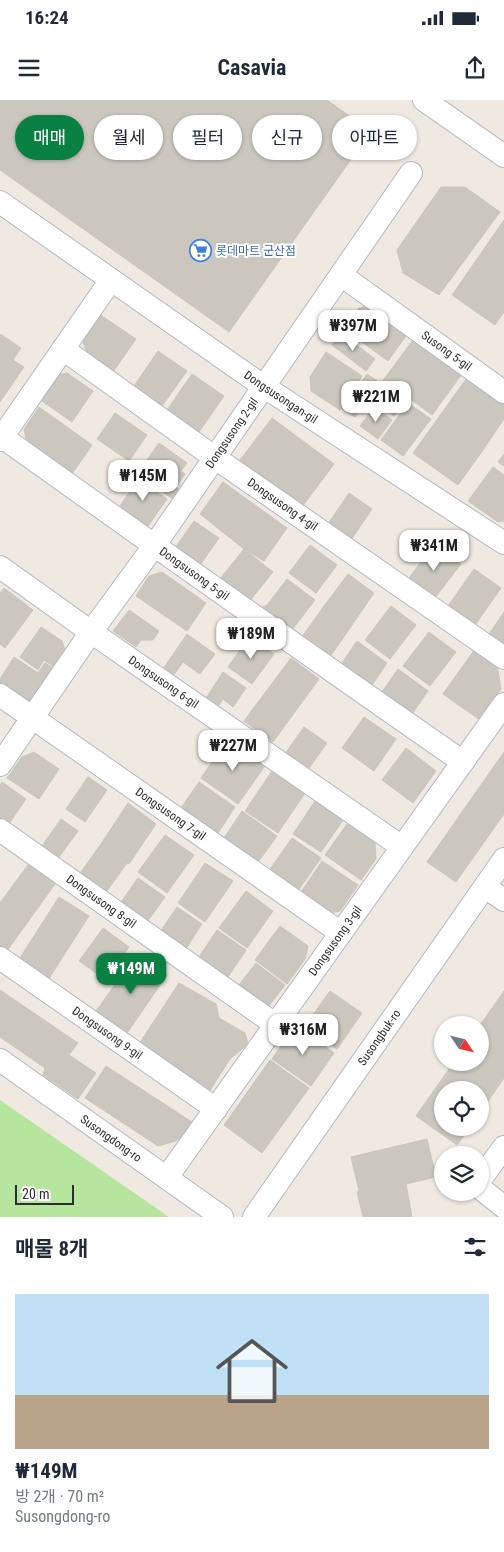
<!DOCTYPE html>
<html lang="ko">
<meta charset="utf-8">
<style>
body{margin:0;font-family:"Roboto Condensed","Noto Sans KR",sans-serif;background:#f6f6f7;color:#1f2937;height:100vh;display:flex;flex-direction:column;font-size:19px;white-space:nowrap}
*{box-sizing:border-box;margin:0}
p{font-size:16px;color:#747a83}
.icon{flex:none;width:28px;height:28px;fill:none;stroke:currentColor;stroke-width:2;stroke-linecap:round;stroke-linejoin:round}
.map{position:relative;height:1117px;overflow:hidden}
.drawer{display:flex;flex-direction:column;background:#fff;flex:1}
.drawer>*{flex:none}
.top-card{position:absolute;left:15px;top:15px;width:475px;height:45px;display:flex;gap:10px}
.needle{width:32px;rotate:125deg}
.controls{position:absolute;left:434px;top:916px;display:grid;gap:10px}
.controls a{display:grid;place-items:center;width:55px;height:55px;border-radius:50%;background:#fff;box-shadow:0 1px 4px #0004;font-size:25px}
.scale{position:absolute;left:15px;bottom:12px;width:59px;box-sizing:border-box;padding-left:5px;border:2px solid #2e2e2e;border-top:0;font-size:14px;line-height:18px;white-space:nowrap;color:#2e2e2e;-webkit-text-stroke:4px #fff;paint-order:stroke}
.price{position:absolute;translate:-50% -42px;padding:0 11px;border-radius:10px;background:#fff;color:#222;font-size:16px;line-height:32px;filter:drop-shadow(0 1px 2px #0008)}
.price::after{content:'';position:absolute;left:50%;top:30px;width:15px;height:11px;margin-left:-8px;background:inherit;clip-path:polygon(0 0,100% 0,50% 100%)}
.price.selected{background:#0b8043;color:#fff}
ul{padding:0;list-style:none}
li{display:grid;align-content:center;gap:10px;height:265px;padding:0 15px}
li+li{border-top:1px solid #e0e1e3}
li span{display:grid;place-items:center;height:155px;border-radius:0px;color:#555}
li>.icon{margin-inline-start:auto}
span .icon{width:90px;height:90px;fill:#fffc;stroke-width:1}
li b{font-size:21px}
h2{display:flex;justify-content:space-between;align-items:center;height:60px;padding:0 15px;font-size:21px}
.pill{padding:0 18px;border-radius:22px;background:#fff;box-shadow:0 1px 4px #0004;font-size:18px;line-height:45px}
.pill.selected{background:#0b8043;color:#fff}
.status{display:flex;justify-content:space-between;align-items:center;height:35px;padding:0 25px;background:#fff;direction:ltr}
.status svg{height:14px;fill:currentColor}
header{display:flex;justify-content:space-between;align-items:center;height:65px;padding:0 15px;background:#fff;font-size:22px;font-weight:700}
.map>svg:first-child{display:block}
</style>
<div class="status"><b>16:24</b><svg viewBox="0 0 49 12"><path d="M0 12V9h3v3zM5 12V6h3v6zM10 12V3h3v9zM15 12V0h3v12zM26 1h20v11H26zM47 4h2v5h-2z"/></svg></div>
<header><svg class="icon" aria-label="menu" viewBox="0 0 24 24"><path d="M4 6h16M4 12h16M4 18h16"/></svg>Casavia<svg class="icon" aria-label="share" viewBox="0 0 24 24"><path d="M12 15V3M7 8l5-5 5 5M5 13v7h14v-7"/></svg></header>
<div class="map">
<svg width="504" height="1117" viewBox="0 0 504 1117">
<rect width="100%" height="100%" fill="#efe9e1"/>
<polygon fill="#b6e59e" points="0,1000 169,1117 0,1117"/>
<g fill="#cbc7bf" stroke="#cbc5ba">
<polygon points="0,0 327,0 371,31 229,232 0,70"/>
<polygon points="441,87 465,87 500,112 439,195 403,173 397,150"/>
<polygon points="504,120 504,212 495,225 452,195"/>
<polygon points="379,202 413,226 388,261 344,229 359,208"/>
<polygon points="99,214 136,239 113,272 87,254 82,238"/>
<polygon points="341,233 375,259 366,271 332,245"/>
<polygon points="0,234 21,248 13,260 24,267 0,302"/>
<polygon points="416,236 464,271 432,315 384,279"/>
<polygon points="158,251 187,271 162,306 134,286"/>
<polygon points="326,252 362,276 340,310 311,291 310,277"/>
<polygon points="67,273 93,291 72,322 42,301 41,294 55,275"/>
<polygon points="192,274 224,296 199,332 167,310"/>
<polygon points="367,274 379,282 355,317 342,309"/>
<polygon points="469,275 504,301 504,319 481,353 436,321"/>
<polygon points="384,279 408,297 394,316 371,298"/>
<polygon points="408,303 431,319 403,356 381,340"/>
<polygon points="39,307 92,345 72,374 27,343 24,329"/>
<polygon points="374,307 392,320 378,339 360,326"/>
<polygon points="115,313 147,335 129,361 97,339"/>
<polygon points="272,318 334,364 302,407 240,360"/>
<polygon points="436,321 481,353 458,385 413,353"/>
<polygon points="159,343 187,363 181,371 185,374 176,387 179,390 173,399 137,374"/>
<polygon points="504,354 504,366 498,362"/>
<polygon points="493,367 504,375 504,421 498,422 468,401"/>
<polygon points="138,379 167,399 148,426 120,406"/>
<polygon points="223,382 287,428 264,461 244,449 200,414"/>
<polygon points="349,393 372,409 349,443 326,427"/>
<polygon points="194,421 219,438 198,468 173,451"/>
<polygon points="434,444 461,464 433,500 407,481"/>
<polygon points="310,445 337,465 316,493 289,473"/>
<polygon points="244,449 273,472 248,503 219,480"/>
<polygon points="474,469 501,488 473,528 446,509"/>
<polygon points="162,472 206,503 187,531 136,496 149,476"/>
<polygon points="348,474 374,493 352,525 324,506"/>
<polygon points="287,479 315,500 285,539 251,513 267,505"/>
<polygon points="4,488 33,510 5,548 0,544 0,493"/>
<polygon points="324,506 352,525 330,557 302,537"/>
<polygon points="391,506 416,525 390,559 365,540"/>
<polygon points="129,510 159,531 153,540 141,540 136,547 113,531"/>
<polygon points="504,512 504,548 487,537"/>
<polygon points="41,527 62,541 66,553 55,568 44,560 38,570 20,557"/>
<polygon points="429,532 456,552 430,586 403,566"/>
<polygon points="187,534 215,554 200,574 183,562 173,576 163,569"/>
<polygon points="249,537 274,554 252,584 228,567"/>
<polygon points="357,541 387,563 370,588 340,566"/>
<polygon points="475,549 497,564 501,589 480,620 443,594"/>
<polygon points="14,557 38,573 45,563 56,570 30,609 0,589 0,579"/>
<polygon points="291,558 319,579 273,642 244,621"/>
<polygon points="398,569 428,591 412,614 382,592"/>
<polygon points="223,572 246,588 233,607 223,599 213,614 201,606"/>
<polygon points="364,617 396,639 374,671 342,648"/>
<polygon points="304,627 327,643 307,671 284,655"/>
<polygon points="227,640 265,666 238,704 201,678"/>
<polygon points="406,648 436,671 413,703 382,680"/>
<polygon points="34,652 59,669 39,699 7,678 22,657"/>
<polygon points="504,652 504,714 456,782 427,762"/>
<polygon points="272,671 305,693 278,733 245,711"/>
<polygon points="88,677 107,690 85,722 66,709"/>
<polygon points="2,682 26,699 6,728 0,724 0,685"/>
<polygon points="199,682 235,707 216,736 179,711"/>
<polygon points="315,701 343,720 321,752 293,734"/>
<polygon points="128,703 156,724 129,764 101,744"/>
<polygon points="242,711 277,736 256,765 222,741"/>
<polygon points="61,719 78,731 54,764 37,753"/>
<polygon points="347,724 375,743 376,759 361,780 325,755"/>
<polygon points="165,735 194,755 167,793 138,772"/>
<polygon points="292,738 321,758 297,792 268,772"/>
<polygon points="101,744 127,763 102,798 76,779"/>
<polygon points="322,761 358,785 340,811 326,814 299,795"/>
<polygon points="205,763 233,781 205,822 178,803"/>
<polygon points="28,765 55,784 4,855 0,852 0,803"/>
<polygon points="138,778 165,797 144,826 117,808"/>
<polygon points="246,791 273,811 247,848 219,828"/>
<polygon points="59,797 89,816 46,883 16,864"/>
<polygon points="177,807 202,824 182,855 156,838"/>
<polygon points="280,826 308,846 305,859 287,884 255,860"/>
<polygon points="103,828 129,847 106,880 79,861"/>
<polygon points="217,830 246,850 224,883 195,863"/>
<polygon points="137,854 167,875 125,936 94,914"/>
<polygon points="256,863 285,885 268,907 235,890"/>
<polygon points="179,883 216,904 219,918 245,933 248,944 230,959 209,992 139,944"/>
<polygon points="0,890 78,943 69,955 96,973 78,999 43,975 45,968 0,937"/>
<polygon points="330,891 362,913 337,949 305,926"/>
<polygon points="504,891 504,978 480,1013 480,990 442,990 442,1028 470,1028 457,1045 416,1016 454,962 480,962 480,925"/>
<polygon points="295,925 334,953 311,986 272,959"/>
<polygon points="270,960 309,988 262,1053 224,1025"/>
<polygon points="106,966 192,1022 184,1034 176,1041 158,1046 85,998"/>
<polygon points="427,1039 436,1077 406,1084 412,1117 363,1117 357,1092 359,1091 351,1057"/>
</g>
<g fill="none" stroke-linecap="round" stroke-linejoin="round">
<defs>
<g id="minor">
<polyline points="424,0 504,56"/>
<path id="s1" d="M 0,102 L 263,286 L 504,443"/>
<path id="s2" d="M 341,175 L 504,292"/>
<path id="s3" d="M 63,249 L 214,357 L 504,558"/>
<path id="s4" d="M 2,337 C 155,446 308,555 463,662"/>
<polyline points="0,340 111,180"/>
<path id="s5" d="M 0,467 L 91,532 L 402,747"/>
<path id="s6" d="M 0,595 L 341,833"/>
<path id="s7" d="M 0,665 L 91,532 L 154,446 L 411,73"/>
<path id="s8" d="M 0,730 L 276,925"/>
<polyline points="485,787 504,800"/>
<path id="s9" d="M 0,858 L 216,1009"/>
<path id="s10" d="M 0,960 L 222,1117"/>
<path id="s11" d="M 167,1077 L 504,604"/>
<polyline points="480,1080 504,1047"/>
<polyline points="480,1088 504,1107"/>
<path id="s12" d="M 254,1117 L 504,759"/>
</g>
</defs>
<use href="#minor" stroke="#b4b7c1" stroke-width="24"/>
<use href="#minor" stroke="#fff" stroke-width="22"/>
</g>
<defs>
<symbol id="supermarket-ring" viewBox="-11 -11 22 22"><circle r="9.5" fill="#fff" stroke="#3f7fe0" stroke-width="1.5"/><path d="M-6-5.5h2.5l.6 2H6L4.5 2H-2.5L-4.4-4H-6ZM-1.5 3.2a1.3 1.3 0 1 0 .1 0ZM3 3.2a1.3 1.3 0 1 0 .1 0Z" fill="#3f7fe0"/></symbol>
</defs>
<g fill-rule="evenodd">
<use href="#supermarket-ring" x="188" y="138" width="25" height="25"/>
</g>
<g text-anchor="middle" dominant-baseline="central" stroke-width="4" stroke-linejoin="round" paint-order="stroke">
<g font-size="12" fill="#366cbe" stroke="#fff" text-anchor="start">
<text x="216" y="151">롯데마트 군산점</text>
</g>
<g font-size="12" fill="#2e2e2e" stroke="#fff">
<text stroke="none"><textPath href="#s2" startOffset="130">Susong 5-gil</textPath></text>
<text stroke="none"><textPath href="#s1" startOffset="342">Dongsusongan-gil</textPath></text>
<text stroke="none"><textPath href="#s7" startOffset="405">Dongsusong 2-gil</textPath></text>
<text stroke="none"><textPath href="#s3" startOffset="269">Dongsusong 4-gil</textPath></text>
<text stroke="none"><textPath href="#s4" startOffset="236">Dongsusong 5-gil</textPath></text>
<text stroke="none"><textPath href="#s5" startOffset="200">Dongsusong 6-gil</textPath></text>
<text stroke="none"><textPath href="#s6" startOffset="208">Dongsusong 7-gil</textPath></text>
<text stroke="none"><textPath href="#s8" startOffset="124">Dongsusong 8-gil</textPath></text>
<text stroke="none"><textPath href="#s11" startOffset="290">Dongsusong 3-gil</textPath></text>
<text stroke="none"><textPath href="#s9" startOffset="131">Dongsusong 9-gil</textPath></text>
<text stroke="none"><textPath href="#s12" startOffset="219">Susongbuk-ro</textPath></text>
<text stroke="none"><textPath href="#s10" startOffset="136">Susongdong-ro</textPath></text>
</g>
</g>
</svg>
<div class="controls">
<a><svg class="needle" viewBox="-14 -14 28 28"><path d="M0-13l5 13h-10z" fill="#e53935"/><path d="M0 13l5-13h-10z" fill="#747a83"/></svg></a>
<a><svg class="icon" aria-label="locate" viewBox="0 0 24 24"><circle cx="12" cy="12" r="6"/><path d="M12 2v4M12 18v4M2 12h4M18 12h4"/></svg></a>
<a><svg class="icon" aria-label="layers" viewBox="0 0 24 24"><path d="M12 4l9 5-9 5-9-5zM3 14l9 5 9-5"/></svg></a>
</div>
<div class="scale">20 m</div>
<b class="price" style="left:353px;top:252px">₩397M</b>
<b class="price" style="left:376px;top:323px">₩221M</b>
<b class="price" style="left:143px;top:402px">₩145M</b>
<b class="price" style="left:434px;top:472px">₩341M</b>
<b class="price" style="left:251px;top:560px">₩189M</b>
<b class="price" style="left:233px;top:672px">₩227M</b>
<b class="price selected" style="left:131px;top:895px">₩149M</b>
<b class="price" style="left:303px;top:956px">₩316M</b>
<div class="top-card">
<a class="pill selected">매매</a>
<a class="pill">월세</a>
<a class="pill">필터</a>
<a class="pill">신규</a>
<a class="pill">아파트</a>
</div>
</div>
<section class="drawer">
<h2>매물 8개<svg class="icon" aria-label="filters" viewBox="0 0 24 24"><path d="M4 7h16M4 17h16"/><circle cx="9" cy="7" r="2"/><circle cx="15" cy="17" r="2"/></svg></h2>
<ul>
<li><span style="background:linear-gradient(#bfe0f5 65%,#b9a48a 0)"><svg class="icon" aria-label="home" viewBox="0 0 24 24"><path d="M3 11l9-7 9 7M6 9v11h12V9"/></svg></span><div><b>₩149M</b><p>방 2개 · 70 m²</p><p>Susongdong-ro</p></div></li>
</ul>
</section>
